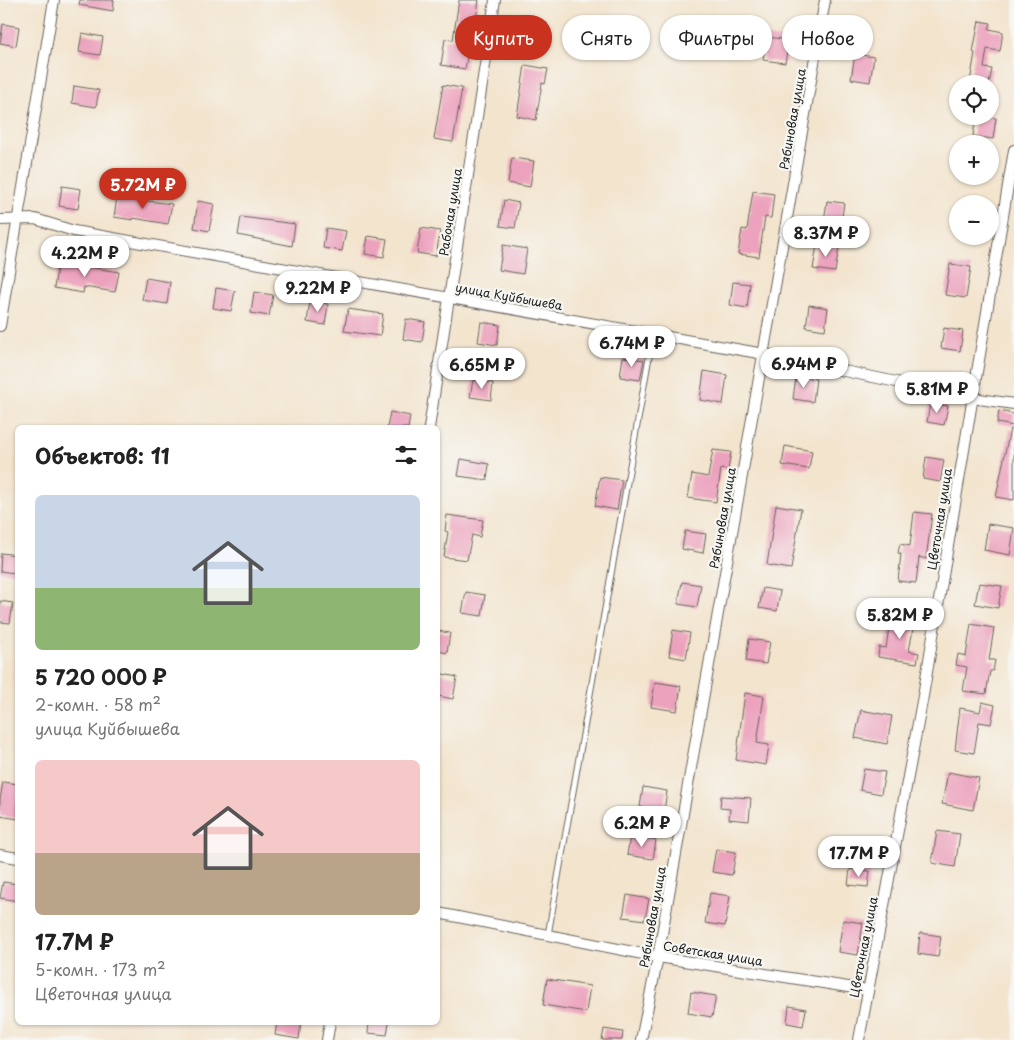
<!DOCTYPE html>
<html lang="ru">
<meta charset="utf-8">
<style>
body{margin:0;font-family:"Playpen Sans",sans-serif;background:#f6f6f6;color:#222;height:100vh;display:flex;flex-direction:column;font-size:19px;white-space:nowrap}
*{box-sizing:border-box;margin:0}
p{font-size:16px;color:#767676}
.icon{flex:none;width:28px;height:28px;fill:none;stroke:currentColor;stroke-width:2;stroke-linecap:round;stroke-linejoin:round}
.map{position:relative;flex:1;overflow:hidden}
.sheet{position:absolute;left:15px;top:425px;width:425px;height:600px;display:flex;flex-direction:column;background:#fff;border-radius:8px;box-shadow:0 1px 4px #0004}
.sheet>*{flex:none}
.top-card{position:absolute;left:455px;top:15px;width:475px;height:45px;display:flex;gap:10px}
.controls{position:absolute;left:949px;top:75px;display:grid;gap:10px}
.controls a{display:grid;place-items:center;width:50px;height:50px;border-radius:50%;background:#fff;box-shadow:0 1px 4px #0004;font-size:25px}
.price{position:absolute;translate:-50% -42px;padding:0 11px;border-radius:18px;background:#fff;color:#222;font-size:16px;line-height:32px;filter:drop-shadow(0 1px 2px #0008)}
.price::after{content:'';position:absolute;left:50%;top:30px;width:15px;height:11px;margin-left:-8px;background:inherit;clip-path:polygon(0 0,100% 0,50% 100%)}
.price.on{background:#c8321e;color:#fff}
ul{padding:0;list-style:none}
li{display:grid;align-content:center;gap:10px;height:265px;padding:0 20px}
li span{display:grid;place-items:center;height:155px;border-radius:8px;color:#555}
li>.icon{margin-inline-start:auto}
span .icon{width:90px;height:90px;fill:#fffc;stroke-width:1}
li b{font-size:21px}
h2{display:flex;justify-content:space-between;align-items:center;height:60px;padding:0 20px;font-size:21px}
.chip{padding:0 18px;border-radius:22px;background:#fff;box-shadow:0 1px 4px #0004;font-size:18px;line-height:45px}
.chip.on{background:#c8321e;color:#fff}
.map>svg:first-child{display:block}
</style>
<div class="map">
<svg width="1014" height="1040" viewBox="0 0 1014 1040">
<rect width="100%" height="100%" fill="#f6f6f2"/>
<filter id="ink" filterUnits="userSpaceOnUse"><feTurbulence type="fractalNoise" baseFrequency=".02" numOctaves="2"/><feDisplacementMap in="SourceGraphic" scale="10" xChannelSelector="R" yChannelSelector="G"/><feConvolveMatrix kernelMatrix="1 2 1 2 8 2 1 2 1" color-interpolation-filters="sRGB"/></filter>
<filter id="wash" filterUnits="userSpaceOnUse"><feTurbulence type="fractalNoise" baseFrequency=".0096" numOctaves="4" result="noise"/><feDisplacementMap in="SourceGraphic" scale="20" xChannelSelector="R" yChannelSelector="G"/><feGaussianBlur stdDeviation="1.12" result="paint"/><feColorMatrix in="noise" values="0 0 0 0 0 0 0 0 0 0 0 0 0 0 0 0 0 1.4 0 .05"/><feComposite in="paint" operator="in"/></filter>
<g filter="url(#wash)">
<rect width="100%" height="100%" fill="#f3e4ce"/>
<g id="blocks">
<g fill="#eca2bd">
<polygon points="80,0 114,0 113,11 79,5"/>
<polygon points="459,0 479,0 475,26 472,26 465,69 441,65 445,39 453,40"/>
<polygon points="521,19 547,23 544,42 518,38"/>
<polygon points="979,21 991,23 989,29 1003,32 1000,51 987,49 984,68 992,69 989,84 976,84 970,82 975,53 973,52"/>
<polygon points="3,24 19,27 16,46 0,43"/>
<polygon points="82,33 103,37 100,55 79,52"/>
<polygon points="767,37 789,40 785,63 763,60"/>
<polygon points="855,54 874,57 870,82 851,79"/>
<polygon points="525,65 548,69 545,84 542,83 536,120 517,116"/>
<polygon points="443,85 462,88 453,142 434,139"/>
<polygon points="74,86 99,90 96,107 72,103"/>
<polygon points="976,116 996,118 993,139 973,136"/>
<polygon points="512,158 534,161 530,187 508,183"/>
<polygon points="62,186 81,189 78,209 59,206"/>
<polygon points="753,191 774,194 771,218 765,217 759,257 738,254 742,229 747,230"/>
<polygon points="117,197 172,204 168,224 133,218 133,220 114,217"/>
<polygon points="504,200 519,203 515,228 500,226"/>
<polygon points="198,201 214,204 209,231 194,228"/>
<polygon points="827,201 844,203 840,230 823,228"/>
<polygon points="241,217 295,224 292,246 238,235"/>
<polygon points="326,228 346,231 342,251 323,248"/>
<polygon points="421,228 440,231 436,256 417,253"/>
<polygon points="368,236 387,239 384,257 365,254"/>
<polygon points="503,245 527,249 523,274 499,270"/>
<polygon points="817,245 839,248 835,272 813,269"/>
<polygon points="58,262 119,272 115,292 84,287 83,293 54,288"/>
<polygon points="950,264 971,267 966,298 945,295"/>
<polygon points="146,278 170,282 167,304 142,300"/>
<polygon points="733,282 750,284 747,308 730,305"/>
<polygon points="216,288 235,291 231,311 213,308"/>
<polygon points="254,292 273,295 269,316 251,313"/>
<polygon points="310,301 328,304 325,325 307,322"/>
<polygon points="809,305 828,308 825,330 806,327"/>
<polygon points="348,309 383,314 380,336 344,331"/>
<polygon points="406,319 425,322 422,342 403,339"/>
<polygon points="481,322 500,325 497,345 478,342"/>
<polygon points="944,328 963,331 960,351 941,348"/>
<polygon points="623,357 644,360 640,380 620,377"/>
<polygon points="704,371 727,375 723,404 700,400"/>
<polygon points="796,376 816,379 813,402 793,399"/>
<polygon points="473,380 493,383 491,400 470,397"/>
<polygon points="930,403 948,406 944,425 927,422"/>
<polygon points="999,411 1014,414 1014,426 997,423"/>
<polygon points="390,412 410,416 408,428 387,428"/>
<polygon points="1010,429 1014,430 1014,500 996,497"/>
<polygon points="785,446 812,451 809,469 782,465"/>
<polygon points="713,450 731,452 728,470 721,469 716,502 688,498 692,474 708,477"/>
<polygon points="926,457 944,460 940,482 923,479"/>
<polygon points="461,459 489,464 487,480 458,476"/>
<polygon points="600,477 622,480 617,510 595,506"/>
<polygon points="776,505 801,509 791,569 767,565"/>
<polygon points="914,512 932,514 926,559 919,557 916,583 898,581 901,554 898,553 900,544 910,546"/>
<polygon points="447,515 483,520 480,537 472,535 467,560 444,557 448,532 445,531"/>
<polygon points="988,524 1014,528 1010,555 984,550"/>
<polygon points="685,531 706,534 703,553 682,549"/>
<polygon points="1,553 17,555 14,573 0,571"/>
<polygon points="682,582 701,585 697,607 678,604"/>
<polygon points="979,583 1002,586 998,608 975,604"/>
<polygon points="763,588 780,591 777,611 759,608"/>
<polygon points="466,592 485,595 482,616 462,613"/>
<polygon points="0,601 13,603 10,623 0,622"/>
<polygon points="891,615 915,618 909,651 919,653 917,663 878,657 879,647 886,648"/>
<polygon points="971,624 994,628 989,660 995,660 993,671 990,671 986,694 963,691 967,667 956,665 958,654 966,656"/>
<polygon points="673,630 690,633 686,659 669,656"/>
<polygon points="438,631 450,633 447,653 438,651"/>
<polygon points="749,639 770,642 766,664 746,661"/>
<polygon points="438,673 457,677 453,699 438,696"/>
<polygon points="655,682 681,686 677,711 651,707"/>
<polygon points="745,693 764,696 757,743 769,745 766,765 736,760"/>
<polygon points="982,702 995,705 991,724 979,722 974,753 955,750 960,708 980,712"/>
<polygon points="861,710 892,716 887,744 855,738"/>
<polygon points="864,769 885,772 881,794 860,790"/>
<polygon points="948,772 979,778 973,810 942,804"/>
<polygon points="3,782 18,784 18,819 0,816 0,799"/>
<polygon points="643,787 667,791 664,811 640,807"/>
<polygon points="721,796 751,798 749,821 729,819 730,809 720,808"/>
<polygon points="937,831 960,834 955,867 932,863"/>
<polygon points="630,836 656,840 653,859 627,855"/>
<polygon points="716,849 736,852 732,875 712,872"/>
<polygon points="850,869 870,871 868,887 848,885"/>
<polygon points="3,882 18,884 18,901 0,898"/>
<polygon points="710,893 730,896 725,926 705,923"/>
<polygon points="627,895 649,899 645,920 623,917"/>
<polygon points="843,920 863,923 858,955 838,952"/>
<polygon points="920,933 941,936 938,957 918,954"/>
<polygon points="547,979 590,986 586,1012 543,1005"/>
<polygon points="691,992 716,996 712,1017 688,1013"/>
<polygon points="789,1006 806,1009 803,1026 787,1023"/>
<polygon points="277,1022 301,1022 299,1039 275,1035"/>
<polygon points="369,1022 389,1022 387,1035 368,1033"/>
<polygon points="604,1029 623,1032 622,1040 602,1040"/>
</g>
</g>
</g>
<g filter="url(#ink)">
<use href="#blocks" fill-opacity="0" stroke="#67625a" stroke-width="1"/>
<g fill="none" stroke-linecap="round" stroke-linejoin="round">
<defs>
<polyline id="lane" points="548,935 653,334"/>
<g id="street">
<polyline points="0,220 35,219 74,231 764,354 972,398 1014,404"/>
<polyline points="0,326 54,0"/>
<polyline points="429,428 495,0"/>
<polyline points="0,855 18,858"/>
<polyline points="438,913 658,957 867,990"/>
<polyline points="327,1040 330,1022"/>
<polyline points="641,1040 658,957 825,0"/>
<polyline points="859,1040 923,696 1014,150"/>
</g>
</defs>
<use href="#lane" stroke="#67625a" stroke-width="7"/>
<use href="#street" stroke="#67625a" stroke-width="12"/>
<use href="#lane" stroke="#fff" stroke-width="5"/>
<use href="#street" stroke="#fff" stroke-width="10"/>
</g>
</g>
<g text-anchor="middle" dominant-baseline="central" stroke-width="4.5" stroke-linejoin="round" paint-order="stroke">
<g font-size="12" fill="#1c1c1c" stroke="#f6f6f2">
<text transform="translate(792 119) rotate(-80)">Рябиновая улица</text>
<text transform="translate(450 212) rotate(-81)">Рабочая улица</text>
<text transform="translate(509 296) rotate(10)">улица Куйбышева</text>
<text transform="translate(722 518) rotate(-80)">Рябиновая улица</text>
<text transform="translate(939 519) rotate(-81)">Цветочная улица</text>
<text transform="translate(652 917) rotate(-80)">Рябиновая улица</text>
<text transform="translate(863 947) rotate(-79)">Цветочная улица</text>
<text transform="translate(713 953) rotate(9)">Советская улица</text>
</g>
</g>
</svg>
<div class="controls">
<a><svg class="icon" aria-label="locate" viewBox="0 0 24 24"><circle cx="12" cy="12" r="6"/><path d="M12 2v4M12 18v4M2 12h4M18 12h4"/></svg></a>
<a>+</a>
<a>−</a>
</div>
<b class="price on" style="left:143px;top:210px">5.72M ₽</b>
<b class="price" style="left:826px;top:258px">8.37M ₽</b>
<b class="price" style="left:85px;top:278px">4.22M ₽</b>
<b class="price" style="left:318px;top:313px">9.22M ₽</b>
<b class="price" style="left:632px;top:368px">6.74M ₽</b>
<b class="price" style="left:804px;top:389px">6.94M ₽</b>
<b class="price" style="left:482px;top:390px">6.65M ₽</b>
<b class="price" style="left:937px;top:414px">5.81M ₽</b>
<b class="price" style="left:900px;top:640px">5.82M ₽</b>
<b class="price" style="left:642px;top:848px">6.2M ₽</b>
<b class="price" style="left:859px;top:878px">17.7M ₽</b>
<div class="top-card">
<a class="chip on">Купить</a>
<a class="chip">Снять</a>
<a class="chip">Фильтры</a>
<a class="chip">Новое</a>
</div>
<section class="sheet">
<h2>Объектов: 11<svg class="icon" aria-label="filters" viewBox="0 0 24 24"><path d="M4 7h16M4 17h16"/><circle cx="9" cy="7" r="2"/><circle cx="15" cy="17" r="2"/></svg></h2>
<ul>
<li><span style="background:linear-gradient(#c9d6e8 60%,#8fb573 0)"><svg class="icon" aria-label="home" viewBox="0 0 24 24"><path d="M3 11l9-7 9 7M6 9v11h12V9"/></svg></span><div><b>5 720 000 ₽</b><p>2-комн. · 58 m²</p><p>улица Куйбышева</p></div></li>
<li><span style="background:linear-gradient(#f6c9c9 60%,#b9a48a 0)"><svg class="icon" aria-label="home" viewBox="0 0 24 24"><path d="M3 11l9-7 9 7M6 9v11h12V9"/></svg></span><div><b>17.7M ₽</b><p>5-комн. · 173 m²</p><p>Цветочная улица</p></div></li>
</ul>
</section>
</div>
